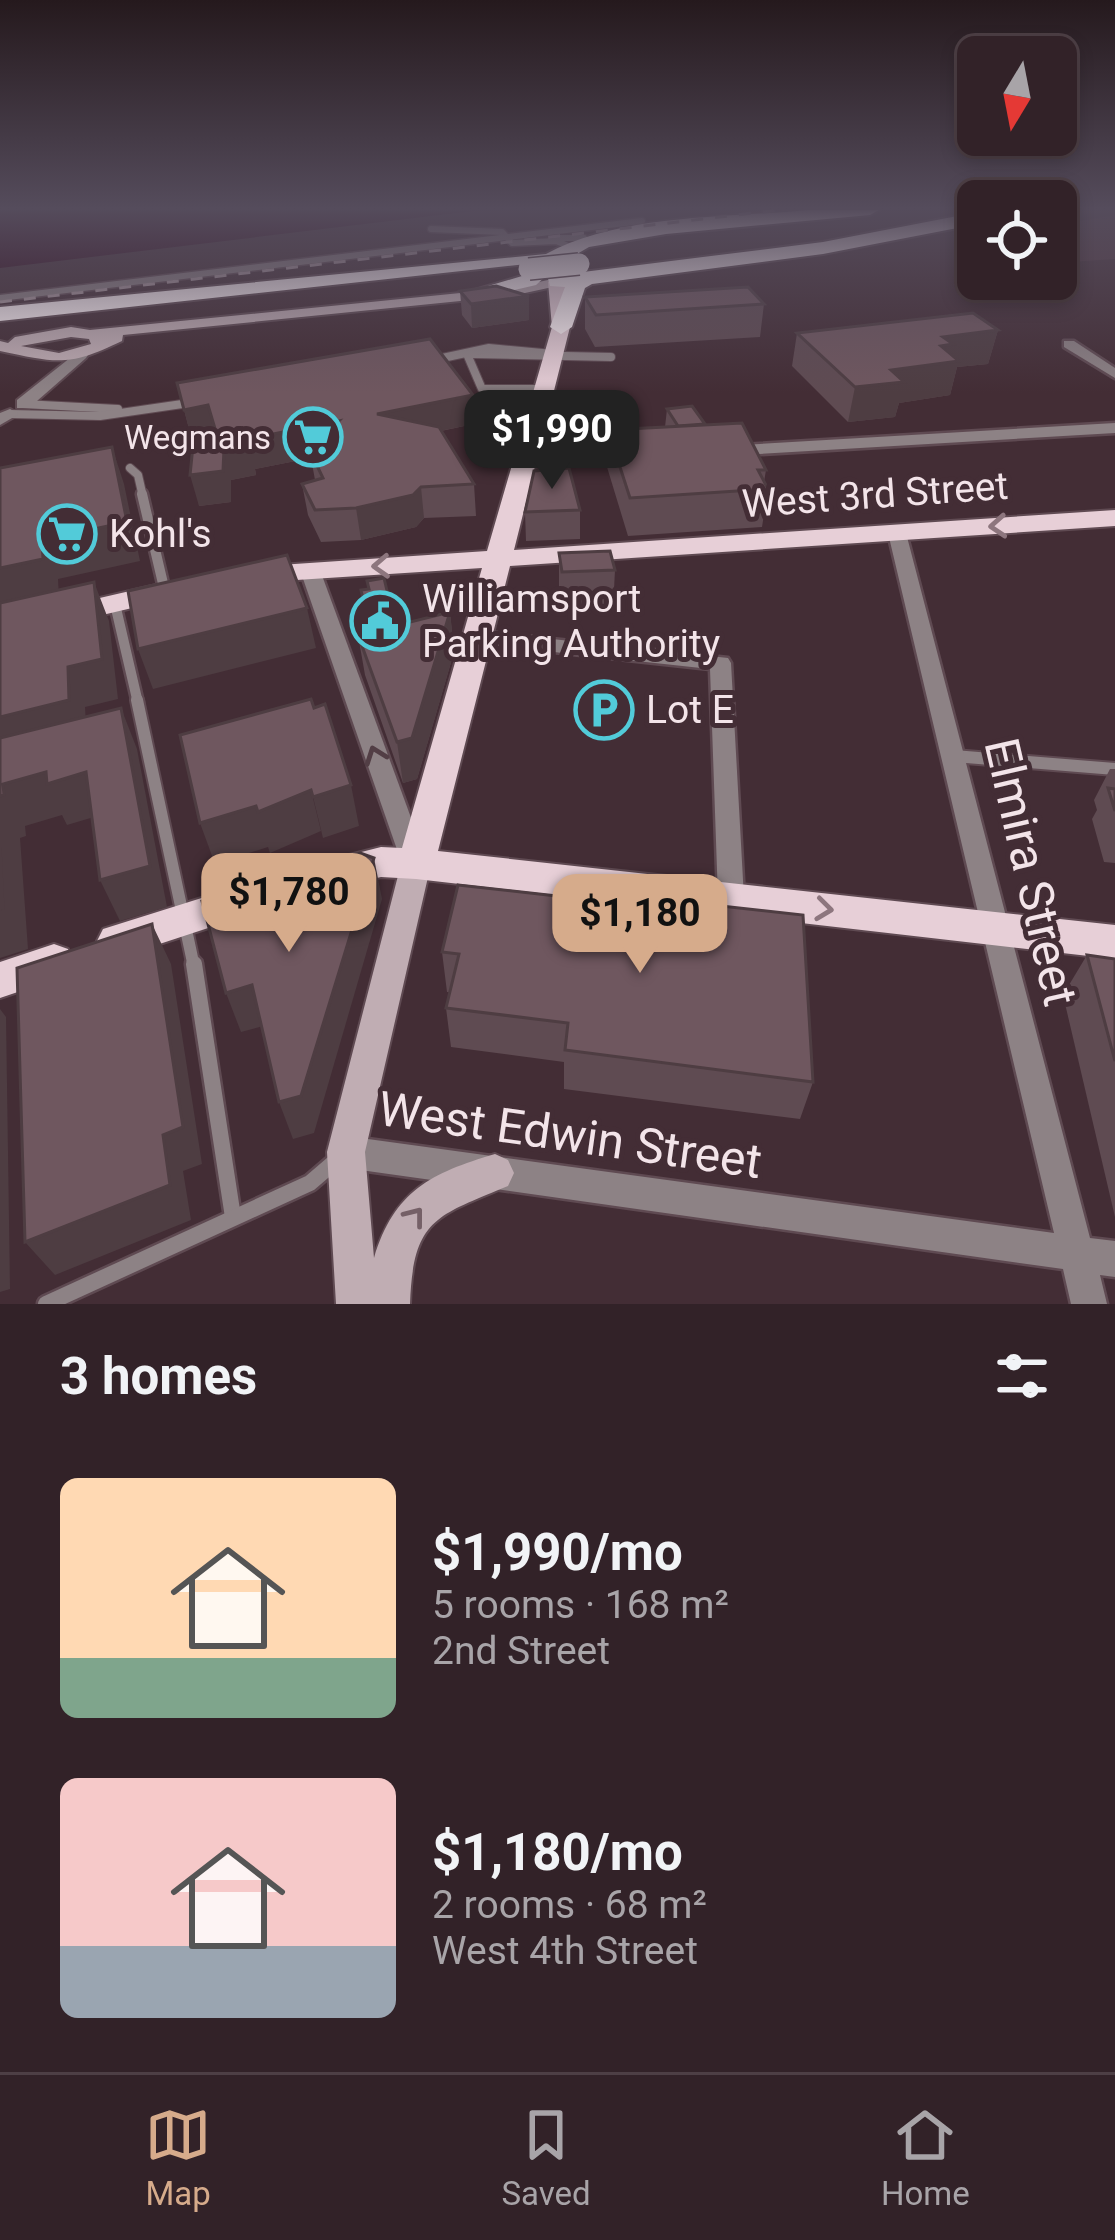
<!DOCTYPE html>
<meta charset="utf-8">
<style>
body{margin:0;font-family:Roboto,sans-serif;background:#3a2a30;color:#f1f3f6;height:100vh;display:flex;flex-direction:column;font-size:45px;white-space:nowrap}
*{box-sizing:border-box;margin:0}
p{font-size:39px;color:#a8a4a8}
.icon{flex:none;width:66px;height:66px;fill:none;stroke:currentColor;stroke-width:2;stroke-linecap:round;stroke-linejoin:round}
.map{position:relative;height:1304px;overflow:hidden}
.drawer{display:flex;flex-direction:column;background:#322228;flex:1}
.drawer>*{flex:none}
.needle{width:78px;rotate:190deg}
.buttons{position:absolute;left:957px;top:36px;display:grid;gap:24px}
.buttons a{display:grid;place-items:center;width:120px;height:120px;border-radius:18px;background:#322228;box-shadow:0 6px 18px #0003,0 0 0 3px #4d3f45;font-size:60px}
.price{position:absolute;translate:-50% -102px;padding:0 27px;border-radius:24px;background:#d6ab8b;color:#111;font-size:39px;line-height:78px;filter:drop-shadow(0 3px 6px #0008)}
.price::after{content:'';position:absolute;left:50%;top:72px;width:36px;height:27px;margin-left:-18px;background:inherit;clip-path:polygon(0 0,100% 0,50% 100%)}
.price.active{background:#222;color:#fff}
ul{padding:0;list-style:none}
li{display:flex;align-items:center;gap:36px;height:300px;padding:0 60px}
li span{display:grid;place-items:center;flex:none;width:336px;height:240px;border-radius:18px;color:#555}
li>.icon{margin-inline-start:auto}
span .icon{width:144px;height:144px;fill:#fffc;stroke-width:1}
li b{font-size:51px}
h2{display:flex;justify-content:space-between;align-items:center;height:144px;padding:0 60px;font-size:51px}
.menu{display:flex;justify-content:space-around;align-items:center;height:168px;border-top:3px solid #4d3f45;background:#322228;font-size:33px;color:#a8a4a8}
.menu a{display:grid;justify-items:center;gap:6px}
.menu .active{color:#d6ab8b}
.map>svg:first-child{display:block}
</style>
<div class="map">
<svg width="1115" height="1304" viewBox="0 0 1115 1304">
<rect width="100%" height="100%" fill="#432d35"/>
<polygon fill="#523740" points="1115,215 1115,259 1056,263 1056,225"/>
<polygon fill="#2f0419" points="0,210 481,210 0,268"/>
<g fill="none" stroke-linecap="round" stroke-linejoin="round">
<defs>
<g id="service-far4">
<polyline points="431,229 502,232 512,243 556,241 566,245"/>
<polyline points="557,238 584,238"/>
<polyline points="0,298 642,221"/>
</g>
<g id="service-far3">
<polyline points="467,354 482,389 544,389"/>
<polyline points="473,354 611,357"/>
<polyline points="433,360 489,348 553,354"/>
<polyline points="23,404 118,409"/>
<polyline points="10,414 100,416 196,402"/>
<polyline points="130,468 138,475 143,497"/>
</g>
<g id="service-far2">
<polyline points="142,494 165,592"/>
<polyline points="115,604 138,703"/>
</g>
<g id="service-far1">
<polyline points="137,700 194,967"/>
<polyline points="954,756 1115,769"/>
</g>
<g id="service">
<polyline points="194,964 233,1217"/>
<polyline points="46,1304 310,1183 338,1159"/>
</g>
<g id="minor">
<polygon points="1064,341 1074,341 1115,368 1115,378 1064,347"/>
<polygon points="1115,423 1115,433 726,456 718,451 726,446"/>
<polygon points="635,451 643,456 641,459 524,467 516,462 524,457"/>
<polygon points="897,528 906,533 1090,1238 1115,1241 1115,1277 1100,1275 1107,1304 1071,1304 1063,1269 346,1168 334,1164 330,1152 334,1140 346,1136 1054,1233 888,533"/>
<polygon points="310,564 320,570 428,864 424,871 415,875 406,871 402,864 300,570"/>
<polygon points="478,631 728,658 731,663 744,898 740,906 731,909 722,906 718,898 710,669 471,643 468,638"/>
</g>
<g id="tertiary">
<polygon points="80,350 88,355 86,358 29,408 17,408 17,400"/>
<polygon points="10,409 19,414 0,425 0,413"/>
</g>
<g id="secondary">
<path d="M 557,278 L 564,282 L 562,285 L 511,296 L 123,335 L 122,341 C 68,367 58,363 0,351 L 0,341 L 8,343 L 15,337 L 71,327 L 90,330 L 511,288 ZM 71,337 L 89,339 L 91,344 L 59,353 L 21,346 Z"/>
<path d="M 416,852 L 427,855 L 431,864 L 365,1152 L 374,1258 C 394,1191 431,1173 495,1154 L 508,1160 L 514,1173 L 508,1186 C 437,1216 413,1218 410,1304 L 336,1304 L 327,1152 L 401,864 L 405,855 Z"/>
</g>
<g id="primary">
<polygon points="557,277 566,282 570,327 514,550 1115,510 1115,526 510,566 438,851 1115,925 1115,959 416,879 381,877 335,888 322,884 316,873 322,862 381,847 402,848 482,568 252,583 238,575 252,567 487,551 552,327 548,282"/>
<polygon points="169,582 183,591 179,597 0,639 0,621"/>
<polygon points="243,885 257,890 262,901 257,912 117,958 103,953 97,941 103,929"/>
<polygon points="54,944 68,949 74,962 68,975 0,998 0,962"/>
</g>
<path id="motorway" d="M 809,210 L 879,210 L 870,215 L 666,234 L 589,247 L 577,254 L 567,274 L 823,242 L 978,212 L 978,224 L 823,254 L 592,284 L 585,288 L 572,327 L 561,334 L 550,327 L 565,287 L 550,286 L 547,275 L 536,285 L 472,300 L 461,294 L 522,276 L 536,263 L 0,321 L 0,307 L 546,254 C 621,214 723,218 809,210 Z"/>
</defs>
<use href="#service-far4" stroke="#5f4a52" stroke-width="9"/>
<use href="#service-far3" stroke="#5f4a52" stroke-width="10"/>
<use href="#service-far2" stroke="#5f4a52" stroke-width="15"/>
<use href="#service-far1" stroke="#5f4a52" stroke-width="16"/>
<use href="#service" stroke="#5f4a52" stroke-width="21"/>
<use href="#minor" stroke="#5f4a52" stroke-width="5"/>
<use href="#tertiary" stroke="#5f4a52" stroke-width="4"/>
<use href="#secondary" stroke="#5f4a52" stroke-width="4"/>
<use href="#primary" stroke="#5f4a52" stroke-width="4"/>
<use href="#motorway" stroke="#5f4a52" stroke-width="4"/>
<use href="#service-far4" stroke="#8d8285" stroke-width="6"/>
<use href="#service-far3" stroke="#8d8285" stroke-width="8"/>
<use href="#service-far2" stroke="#8d8285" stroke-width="10"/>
<use href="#service-far1" stroke="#8d8285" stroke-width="12"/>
<use href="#service" stroke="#8d8285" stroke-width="16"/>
<use href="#minor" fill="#8d8285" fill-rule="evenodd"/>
<use href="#tertiary" fill="#8d8285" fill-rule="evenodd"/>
<use href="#secondary" fill="#c0adb3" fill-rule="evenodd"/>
<use href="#primary" fill="#e7cfd7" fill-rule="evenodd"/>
<use href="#motorway" fill="#fef3f6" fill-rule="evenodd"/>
<polyline stroke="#ab999f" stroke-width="3" stroke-dasharray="12 12" stroke-linecap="butt" points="0,302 779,210"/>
<defs>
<polyline id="motorway-bridge" points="529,269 579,264"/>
</defs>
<use href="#motorway-bridge" stroke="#5f4a52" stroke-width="24" stroke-linecap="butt"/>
<use href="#motorway-bridge" stroke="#fef3f6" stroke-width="21"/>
</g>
<g fill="#5f4b52">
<polygon points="460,291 529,296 529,320 472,328 462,315"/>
<polygon points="585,297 764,304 760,337 595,347 585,329"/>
<polygon points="998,330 988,364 957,367 950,395 899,403 895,417 848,422 792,366 797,333"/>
<polygon points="177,383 474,424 441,431 474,484 476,516 424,518 416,527 361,540 321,542 308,515 302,484 315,480 311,458 255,469 256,475 231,480 231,502 199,506 194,439 192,440"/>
<polygon points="667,409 705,424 766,470 764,482 768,489 762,527 628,536 607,467 608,430 665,427"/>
<polygon points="580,510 580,539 526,541 525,512"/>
<polygon points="559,553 615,570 613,609 562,612 559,592"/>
<polygon points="361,590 394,626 450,612 454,652 417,779 403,783 365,675 358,635 369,632"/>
<polygon points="1110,769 1115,769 1115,863 1104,862 1092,819 1097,810 1094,800"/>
<polygon points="458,885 813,1082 800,1119 564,1089 564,1062 451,1047 446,1008 450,992 447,992 442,952"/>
<polygon points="1087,955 1115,959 1115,1217 1063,995"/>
</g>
<g fill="#4e3d42">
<polygon points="529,296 529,320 472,328 471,304"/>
<polygon points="998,330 988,364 957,367 950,395 899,403 895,417 848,422 855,387 891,370 943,337"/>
<polygon points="473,395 474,424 381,443 377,414"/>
<polygon points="208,405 215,435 192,440 184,410"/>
<polygon points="339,421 310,451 311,458 255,469 256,475 231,480 231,502 199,506 190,475 224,449 248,439"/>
<polygon points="112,447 124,484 140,561 58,579 59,598 0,612 0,568 42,540"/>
<polygon points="421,487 424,518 416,527 361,540 356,508"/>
<polygon points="94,582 109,621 118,699 85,707 87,741 0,763 0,717 68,667"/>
<polygon points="307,608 316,648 153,689 138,649"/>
<polygon points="392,612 395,632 370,637 367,616"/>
<polygon points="450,612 454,652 417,779 403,783 397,742"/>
<polygon points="121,708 137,749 167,907 120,921 100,880"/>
<polygon points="46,772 86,772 104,814 67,825 62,815 25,826 26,836 20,838 28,949 0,958 0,796 3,784"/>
<polygon points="351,785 359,826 323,838 313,797"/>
<polygon points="311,790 321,831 270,853 268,847 215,864 200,823"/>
<polygon points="374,858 382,899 314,1133 293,1139 279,1102"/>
<polygon points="152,924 171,964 202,1164 183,1171 191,1220 55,1275 25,1242"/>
<polygon points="252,985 267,1025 241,1032 226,993"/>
<polygon points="0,1009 6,1017 10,1289 0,1292"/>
</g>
<g fill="#6f575f" stroke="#4e3d42" stroke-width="3">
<polygon points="496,286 529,296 471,304 460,291"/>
<polygon points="748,287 764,304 596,315 585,297"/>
<polygon points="973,313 998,330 943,337 953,344 941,346 959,361 891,370 904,382 855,387 797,333"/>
<polygon points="430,339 473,395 377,414 439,427 474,484 421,487 413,495 356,508 315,510 302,484 323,478 310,451 339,421 248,439 249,445 224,449 223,471 190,475 194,436 216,432 208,405 184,410 177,383"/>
<polygon points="692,406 705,424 678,426 667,409"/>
<polygon points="742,423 766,470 758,470 768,489 630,498 608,430"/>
<polygon points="112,447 127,522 42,540 43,559 0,568 0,468"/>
<polygon points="569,468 580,510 525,512 534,471"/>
<polygon points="610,551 615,570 562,572 559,553"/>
<polygon points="287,555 307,608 138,649 128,591"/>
<polygon points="384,578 392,612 367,616 361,590 369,589 367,581"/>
<polygon points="94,582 102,659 68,667 69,700 0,717 0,603"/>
<polygon points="450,612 412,738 397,742 358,635"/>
<polygon points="311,699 314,708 325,704 351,785 313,797 311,790 258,812 256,806 200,823 180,735"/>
<polygon points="121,708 150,866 100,880 86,772 47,784 46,772 3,784 4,795 0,796 0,738"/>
<polygon points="1108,788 1115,789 1115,811"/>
<polygon points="0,847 3,908 0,909"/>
<polygon points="360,853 374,858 301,1096 279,1102 252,985 226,993 202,901"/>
<polygon points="458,885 566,897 567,889 803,915 813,1082 565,1050 568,1023 446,1008 459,954 442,952"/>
<polygon points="152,924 183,1127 163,1135 170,1185 25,1242 17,968"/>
<polygon points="1087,955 1115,959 1115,1061"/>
</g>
<defs><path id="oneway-chevron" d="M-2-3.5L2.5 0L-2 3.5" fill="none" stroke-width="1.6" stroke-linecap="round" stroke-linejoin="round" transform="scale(3)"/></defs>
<g stroke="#8d767e">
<use href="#oneway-chevron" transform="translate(998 526) rotate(176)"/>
<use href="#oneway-chevron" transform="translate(381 566) rotate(177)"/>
<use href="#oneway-chevron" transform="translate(824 909) rotate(7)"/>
</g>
<use stroke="#523e45" href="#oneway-chevron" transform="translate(375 755) rotate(-110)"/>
<use stroke="#756067" href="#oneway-chevron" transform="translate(415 1216) rotate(-52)"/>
<linearGradient id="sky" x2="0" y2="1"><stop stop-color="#25191d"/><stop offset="0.53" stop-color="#554c5c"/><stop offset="1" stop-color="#554c5c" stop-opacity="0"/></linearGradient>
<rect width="1115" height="393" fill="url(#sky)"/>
<defs>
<symbol id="supermarket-ring" viewBox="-11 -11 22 22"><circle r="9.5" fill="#432d35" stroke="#52cbd9" stroke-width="1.5"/><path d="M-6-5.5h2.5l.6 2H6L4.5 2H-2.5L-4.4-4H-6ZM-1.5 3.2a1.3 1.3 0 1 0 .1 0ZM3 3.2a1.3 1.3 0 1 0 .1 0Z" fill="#52cbd9"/></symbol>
<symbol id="civic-ring" viewBox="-11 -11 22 22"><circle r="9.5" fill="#432d35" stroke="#52cbd9" stroke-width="1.5"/><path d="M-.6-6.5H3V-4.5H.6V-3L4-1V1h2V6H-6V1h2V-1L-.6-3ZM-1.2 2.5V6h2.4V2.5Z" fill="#52cbd9"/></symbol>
<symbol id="parking-ring" viewBox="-11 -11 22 22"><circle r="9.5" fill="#432d35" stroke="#52cbd9" stroke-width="1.5"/><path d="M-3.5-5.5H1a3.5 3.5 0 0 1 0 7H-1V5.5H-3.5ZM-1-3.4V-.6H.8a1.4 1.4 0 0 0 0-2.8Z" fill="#52cbd9"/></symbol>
</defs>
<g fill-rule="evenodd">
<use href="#supermarket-ring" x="280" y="404" width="66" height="66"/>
<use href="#supermarket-ring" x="34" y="501" width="66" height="66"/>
<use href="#civic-ring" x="347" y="588" width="66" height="66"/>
<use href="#parking-ring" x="571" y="677" width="66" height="66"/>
</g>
<g text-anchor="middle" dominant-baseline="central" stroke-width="10" stroke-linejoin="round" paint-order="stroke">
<g font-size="33" fill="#f3e4e9" stroke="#432d35" text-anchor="end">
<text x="271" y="437">Wegmans</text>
</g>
<g font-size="39" fill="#f3e4e9" stroke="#432d35">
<text transform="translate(875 495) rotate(-4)">West 3rd Street</text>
</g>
<g font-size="39" fill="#f3e4e9" stroke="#432d35" text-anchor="start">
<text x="109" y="534">Kohl's</text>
<text x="422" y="599">Williamsport<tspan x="422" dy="45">Parking Authority</tspan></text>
<text x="646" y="710">Lot E</text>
</g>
<g font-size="48" fill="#f3e4e9" stroke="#432d35">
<text transform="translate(1031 872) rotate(77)">Elmira Street</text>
<text transform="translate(570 1135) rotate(8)">West Edwin Street</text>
</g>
</g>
</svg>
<div class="buttons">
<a><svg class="needle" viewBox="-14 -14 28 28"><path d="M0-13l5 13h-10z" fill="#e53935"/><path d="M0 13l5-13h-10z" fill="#a8a4a8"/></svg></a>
<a><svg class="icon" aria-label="locate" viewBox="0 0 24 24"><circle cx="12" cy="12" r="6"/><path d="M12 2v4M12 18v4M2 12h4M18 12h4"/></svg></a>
</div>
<b class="price active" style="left:552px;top:492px">$1,990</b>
<b class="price" style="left:289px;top:955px">$1,780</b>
<b class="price" style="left:640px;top:976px">$1,180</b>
</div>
<section class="drawer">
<h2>3 homes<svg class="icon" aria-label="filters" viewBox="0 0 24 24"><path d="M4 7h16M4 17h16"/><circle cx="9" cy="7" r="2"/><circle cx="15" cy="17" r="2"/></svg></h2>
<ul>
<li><span style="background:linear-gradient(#ffd9b3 75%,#7fa58c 0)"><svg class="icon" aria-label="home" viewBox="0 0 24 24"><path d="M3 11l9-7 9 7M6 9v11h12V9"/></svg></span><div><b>$1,990/mo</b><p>5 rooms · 168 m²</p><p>2nd Street</p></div></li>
<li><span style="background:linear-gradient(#f6c9c9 70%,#9aa5b1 0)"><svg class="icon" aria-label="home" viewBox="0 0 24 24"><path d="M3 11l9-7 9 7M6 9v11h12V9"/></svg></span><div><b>$1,180/mo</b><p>2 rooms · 68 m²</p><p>West 4th Street</p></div></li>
</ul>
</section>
<nav class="menu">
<a class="active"><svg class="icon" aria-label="map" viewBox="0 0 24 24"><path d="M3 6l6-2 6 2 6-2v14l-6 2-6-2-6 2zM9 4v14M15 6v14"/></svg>Map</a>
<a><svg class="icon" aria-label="saved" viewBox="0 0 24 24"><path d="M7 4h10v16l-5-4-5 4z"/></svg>Saved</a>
<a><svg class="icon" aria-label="home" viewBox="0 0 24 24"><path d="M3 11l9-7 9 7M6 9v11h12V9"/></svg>Home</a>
</nav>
